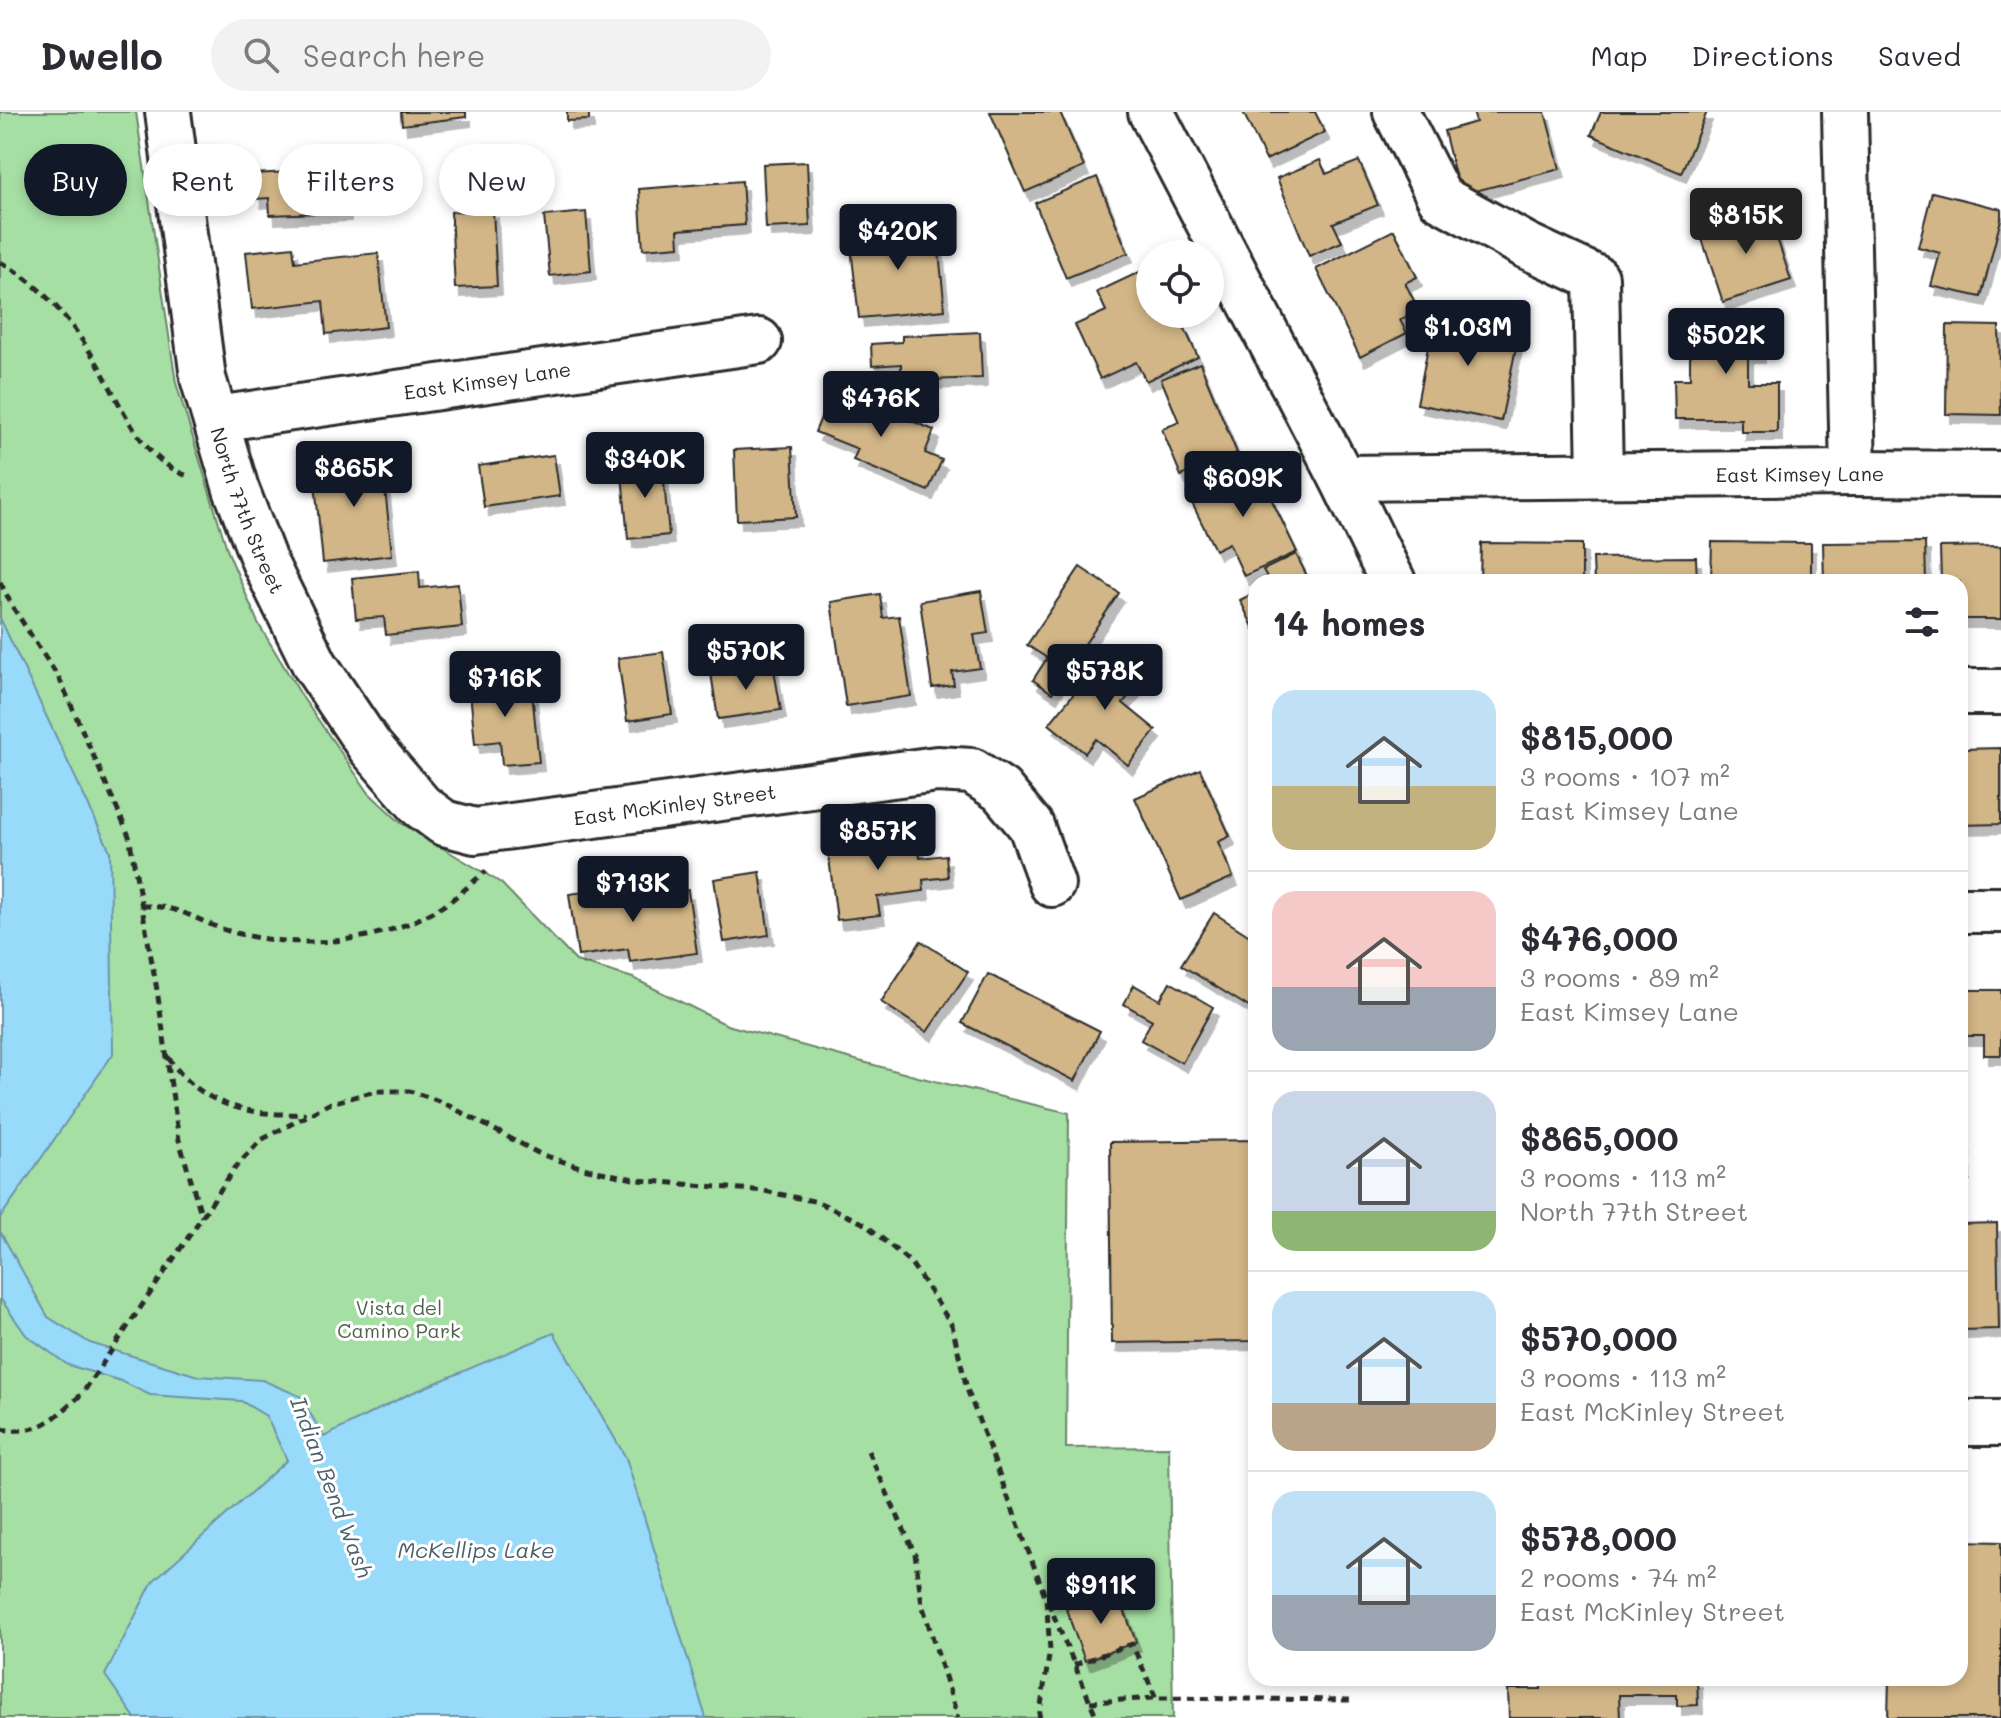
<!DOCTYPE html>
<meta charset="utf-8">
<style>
body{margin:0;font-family:Mali,sans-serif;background:#f2f2f3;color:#2b2b33;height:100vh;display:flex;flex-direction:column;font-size:30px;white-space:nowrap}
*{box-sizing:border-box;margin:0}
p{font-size:26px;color:#7c7c81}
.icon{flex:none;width:44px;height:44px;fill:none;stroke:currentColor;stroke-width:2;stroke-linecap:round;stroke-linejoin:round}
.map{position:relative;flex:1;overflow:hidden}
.details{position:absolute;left:1248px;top:462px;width:720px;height:1112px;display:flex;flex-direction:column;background:#fff;border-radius:24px;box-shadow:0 4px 12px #0003}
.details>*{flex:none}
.top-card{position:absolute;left:24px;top:32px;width:760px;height:72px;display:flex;gap:16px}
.controls{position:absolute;left:1136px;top:128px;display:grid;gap:16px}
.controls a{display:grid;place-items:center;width:88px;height:88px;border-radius:50%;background:#fff;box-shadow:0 4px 12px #0003;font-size:40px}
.price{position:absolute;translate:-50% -68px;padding:0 18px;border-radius:8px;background:#111827;color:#fff;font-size:26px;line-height:52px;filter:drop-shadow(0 2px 4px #0008)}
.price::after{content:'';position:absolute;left:50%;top:48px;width:24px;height:18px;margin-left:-12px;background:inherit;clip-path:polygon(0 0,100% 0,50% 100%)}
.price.active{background:#222;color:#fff}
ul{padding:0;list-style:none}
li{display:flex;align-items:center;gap:24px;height:200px;padding:0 24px}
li+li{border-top:2px solid #e1e1e2}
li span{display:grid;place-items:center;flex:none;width:224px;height:160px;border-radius:24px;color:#555}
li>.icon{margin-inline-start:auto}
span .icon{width:96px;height:96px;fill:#fffc;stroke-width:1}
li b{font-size:34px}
h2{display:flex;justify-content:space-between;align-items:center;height:96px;padding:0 24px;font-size:34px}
.pill{padding:0 28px;border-radius:36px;background:#fff;box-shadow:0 4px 12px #0003;font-size:28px;line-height:72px}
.pill.active{background:#111827;color:#fff}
header{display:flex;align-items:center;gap:48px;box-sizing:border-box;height:112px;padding:0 40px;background:#fff;border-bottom:2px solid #e1e1e2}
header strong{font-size:38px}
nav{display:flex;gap:44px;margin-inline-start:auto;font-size:28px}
.search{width:560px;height:72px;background:#f2f2f3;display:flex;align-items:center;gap:20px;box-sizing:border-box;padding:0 28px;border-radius:44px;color:#7c7c81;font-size:30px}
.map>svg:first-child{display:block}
</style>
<header>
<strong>Dwello</strong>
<div class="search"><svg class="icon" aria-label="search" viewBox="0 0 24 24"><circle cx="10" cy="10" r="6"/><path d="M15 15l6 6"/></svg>Search here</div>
<nav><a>Map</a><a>Directions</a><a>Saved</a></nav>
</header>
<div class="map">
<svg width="2001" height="1606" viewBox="0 0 2001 1606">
<defs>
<filter id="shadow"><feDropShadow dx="5" dy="9" stdDeviation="0" flood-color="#0004"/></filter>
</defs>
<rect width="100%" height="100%" fill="#fff"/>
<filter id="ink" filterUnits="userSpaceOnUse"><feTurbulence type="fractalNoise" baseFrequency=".0125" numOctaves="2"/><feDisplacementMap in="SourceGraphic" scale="16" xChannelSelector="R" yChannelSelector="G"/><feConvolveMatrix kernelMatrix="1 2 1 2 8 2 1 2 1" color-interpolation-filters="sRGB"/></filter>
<g filter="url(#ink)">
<polygon fill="#a6dfa4" stroke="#688568" stroke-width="2" points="0,0 136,0 176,271 228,440 258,511 303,586 369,681 401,711 501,771 576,849 633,866 727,913 918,965 1069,1001 1066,1336 1169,1335 1173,1606 0,1606"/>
<g fill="#98dafa" stroke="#6c94a7" stroke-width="2">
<polygon points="0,506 110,739 113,942 0,1106"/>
<polygon points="0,1119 48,1205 90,1231 198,1264 262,1268 300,1284 324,1325 407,1283 554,1221 626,1346 706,1606 135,1606 105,1563 153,1469 287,1348 266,1304 241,1289 150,1283 121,1269 68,1253 26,1223 0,1186"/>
</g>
<g fill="#d2b687" stroke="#2b2b2b" stroke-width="2" filter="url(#shadow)">
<polygon points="401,0 466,0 466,5 402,13"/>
<polygon points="567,0 589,0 589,8 567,9"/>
<polygon points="990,0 1060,0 1084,55 1025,80"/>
<polygon points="1243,0 1315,0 1325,20 1266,48"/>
<polygon points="1473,0 1545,0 1560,57 1460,83 1444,19 1476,10"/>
<polygon points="1601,0 1707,0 1681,61 1591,23"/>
<polygon points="1320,48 1326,62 1359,49 1378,93 1333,111 1342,130 1309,144 1277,66"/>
<polygon points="807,50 810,114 766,116 763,52"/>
<polygon points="344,57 346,100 270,103 269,86 256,87 254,62"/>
<polygon points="1097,65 1128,141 1066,166 1035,91"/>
<polygon points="742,69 745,113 678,118 679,134 643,137 639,77"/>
<polygon points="1932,80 2001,97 2001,107 1981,185 1931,174 1940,141 1918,135"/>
<polygon points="493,97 497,174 455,176 451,100"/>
<polygon points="1768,99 1791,168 1723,190 1700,121"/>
<polygon points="586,100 591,159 550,164 544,104"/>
<polygon points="936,111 945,198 859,206 850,127 894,122 893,115"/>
<polygon points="1394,118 1417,165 1405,171 1419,198 1400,208 1407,221 1360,245 1316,157"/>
<polygon points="293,135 295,150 378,141 386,215 326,222 323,189 252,197 246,140"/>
<polygon points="1150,155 1150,202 1178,202 1198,245 1146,269 1136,250 1100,267 1075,213 1106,199 1097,180"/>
<polygon points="1434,204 1519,221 1501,309 1417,292"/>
<polygon points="1690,206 1760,206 1760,242 1748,242 1748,271 1777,271 1777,320 1741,320 1741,307 1675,307 1674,267 1690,267"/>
<polygon points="1947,213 1999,214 2001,303 1946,302"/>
<polygon points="980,220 982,266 901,269 901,252 872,254 871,232 902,230 902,224"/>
<polygon points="1200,251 1237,341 1181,364 1162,317 1179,310 1161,267"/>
<polygon points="833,277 934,318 925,341 942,348 928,379 853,348 858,337 815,320"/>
<polygon points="792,335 796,405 737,408 734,338"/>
<polygon points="381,338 392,443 323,451 315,371 335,369 332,343"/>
<polygon points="554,343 560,384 484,395 478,354"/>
<polygon points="662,348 669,423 628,427 621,352"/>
<polygon points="1253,349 1297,440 1244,464 1229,431 1215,438 1187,381"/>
<polygon points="1712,430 1811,431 1811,470 1711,470"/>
<polygon points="1925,430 1926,470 1824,470 1823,431"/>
<polygon points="1481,431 1582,432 1582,470 1480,470"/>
<polygon points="2001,434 2001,507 1960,507 1960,470 1941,470 1940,435"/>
<polygon points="1296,442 1310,470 1270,470 1263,458"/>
<polygon points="1696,445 1697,470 1594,470 1593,446"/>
<polygon points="1080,455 1119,481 1052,581 1033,568 1047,546 1027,533"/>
<polygon points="419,459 420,476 458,472 462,515 386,523 384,505 356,507 352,466"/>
<polygon points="981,479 988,521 974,523 980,556 952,560 954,573 932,576 920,489"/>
<polygon points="1256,480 1256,521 1240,488"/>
<polygon points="880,482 883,506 899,504 911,584 846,594 831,490"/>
<polygon points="1109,538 1143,566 1123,591 1156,618 1128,653 1096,627 1085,641 1049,612"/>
<polygon points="663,540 672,602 627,609 618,546"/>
<polygon points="773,552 781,598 718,607 711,561"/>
<polygon points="512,564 513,582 532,580 539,650 502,653 500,629 475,632 469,569"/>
<polygon points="2001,636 2001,712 1960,713 1960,637"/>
<polygon points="1200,657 1230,724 1218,730 1233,765 1181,788 1135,686"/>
<polygon points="917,720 920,746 946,743 948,765 923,768 924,779 877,785 880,803 837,808 827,731"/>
<polygon points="760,760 769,823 724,830 714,767"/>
<polygon points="620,775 621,787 688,778 697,841 630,850 628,837 578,844 569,782"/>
<polygon points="1214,801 1256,828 1256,891 1252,897 1181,853"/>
<polygon points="921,829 968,860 927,920 881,890"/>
<polygon points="988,862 1100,919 1075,969 962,911"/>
<polygon points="1170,870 1213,895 1182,951 1141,928 1152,908 1124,892 1134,873 1160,888"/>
<polygon points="1960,878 2001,878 2001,943 1984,943 1984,924 1960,924"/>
<polygon points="1256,1028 1256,1229 1112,1231 1110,1030"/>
<polygon points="1960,1032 1965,1033 1965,1060 1960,1060"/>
<polygon points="1997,1111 1999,1217 1960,1218 1960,1112"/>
<polygon points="1960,1429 2001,1430 2001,1606 1888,1606 1889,1566 1960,1566"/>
<polygon points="1117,1479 1136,1530 1085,1549 1066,1497"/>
<polygon points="1541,1566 1697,1566 1698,1593 1677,1594 1677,1583 1619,1583 1620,1606 1509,1606 1508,1577 1541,1577"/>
</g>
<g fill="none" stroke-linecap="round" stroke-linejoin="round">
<defs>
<g id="minor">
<path id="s1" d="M 168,0 L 203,266 L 236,377 L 264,449 L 315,553 L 370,635 L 421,694 L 444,711 L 475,719 L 937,657 L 972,659 L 1001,678 L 1031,714 L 1052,772"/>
<polyline points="1151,0 1342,366 1393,470"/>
<polyline points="1396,0 1440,86 1527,134 1596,166 1600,363"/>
<polyline points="1845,0 1853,361"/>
<path id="s2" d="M 216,307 L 759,229"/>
<path id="s3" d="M 1342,366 L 1853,361 L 2001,362"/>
<polyline points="1960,580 2001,580"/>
<polyline points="1960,798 2001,798"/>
<polyline points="1960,1311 2001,1311"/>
</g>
</defs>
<use href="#minor" stroke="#2b2b2b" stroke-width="50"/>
<g stroke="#2b2b2b" stroke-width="5" stroke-dasharray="8 6" stroke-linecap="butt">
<path d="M 0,150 C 39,171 66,203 90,240 C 119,283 136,348 191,365"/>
<polyline points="0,470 14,497 60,568 129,724 157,878 179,1028 202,1105"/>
<path d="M 142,794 C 184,793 199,812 236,821 C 308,839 392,831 453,787 C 465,778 475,768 486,759"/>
<path d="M 168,945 C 201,995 250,1004 306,1002"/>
<path d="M 0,1317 C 41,1323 53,1307 82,1282 L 235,1056 L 261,1028 L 331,991 L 376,979 L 410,979 L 442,990 L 540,1042 L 583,1056 L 638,1068 L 764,1079 L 818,1090 L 865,1112 L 911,1151 L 952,1213 L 967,1277 L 1046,1486 L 1050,1538 L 1039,1606"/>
<polyline points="868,1339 915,1442 922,1492 958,1606"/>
<polyline points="1048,1490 1097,1606"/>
<polyline points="1074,1553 1132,1532 1156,1586"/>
<polyline points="1090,1590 1156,1586 1352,1588"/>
</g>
<use href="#minor" stroke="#fff" stroke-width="44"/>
</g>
</g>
<g text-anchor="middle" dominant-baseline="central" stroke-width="6" stroke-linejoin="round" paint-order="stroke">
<g font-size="20" fill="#2b2b2b" stroke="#fff">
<text stroke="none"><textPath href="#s2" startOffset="274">East Kimsey Lane</textPath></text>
<text stroke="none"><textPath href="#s3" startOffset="458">East Kimsey Lane</textPath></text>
<text stroke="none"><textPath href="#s1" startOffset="408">North 77th Street</textPath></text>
<text stroke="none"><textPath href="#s1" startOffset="1016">East McKinley Street</textPath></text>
</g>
<g font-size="20" fill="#50614f" stroke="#fff">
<text x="399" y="1195">Vista del<tspan x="399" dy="23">Camino Park</tspan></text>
</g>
<g font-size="22" font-style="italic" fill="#4c6069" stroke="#fff">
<text transform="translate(332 1375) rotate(69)">Indian Bend Wash</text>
<text x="476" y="1437">McKellips Lake</text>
</g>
</g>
</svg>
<div class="controls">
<a><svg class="icon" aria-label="locate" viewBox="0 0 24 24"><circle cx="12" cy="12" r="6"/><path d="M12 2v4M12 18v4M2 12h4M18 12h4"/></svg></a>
</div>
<b class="price active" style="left:1746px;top:144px">$815K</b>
<b class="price" style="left:898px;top:160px">$420K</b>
<b class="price" style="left:1468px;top:256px">$1.03M</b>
<b class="price" style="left:1726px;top:264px">$502K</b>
<b class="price" style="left:881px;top:327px">$476K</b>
<b class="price" style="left:645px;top:388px">$340K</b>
<b class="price" style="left:354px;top:397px">$865K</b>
<b class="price" style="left:1243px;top:407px">$609K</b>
<b class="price" style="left:746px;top:580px">$570K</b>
<b class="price" style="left:1105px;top:600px">$578K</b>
<b class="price" style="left:505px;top:607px">$716K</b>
<b class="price" style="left:878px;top:760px">$857K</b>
<b class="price" style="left:633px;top:812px">$713K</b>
<b class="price" style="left:1101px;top:1514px">$911K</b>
<div class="top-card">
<a class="pill active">Buy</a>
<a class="pill">Rent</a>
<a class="pill">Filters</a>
<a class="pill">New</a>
</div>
<section class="details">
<h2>14 homes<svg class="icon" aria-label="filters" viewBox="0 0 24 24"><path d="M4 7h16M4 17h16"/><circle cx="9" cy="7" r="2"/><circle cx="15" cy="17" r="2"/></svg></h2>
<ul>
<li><span style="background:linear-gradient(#bfe0f5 60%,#c2b280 0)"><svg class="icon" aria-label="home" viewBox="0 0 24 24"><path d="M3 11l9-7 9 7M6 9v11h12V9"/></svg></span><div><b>$815,000</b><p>3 rooms · 107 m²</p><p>East Kimsey Lane</p></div></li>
<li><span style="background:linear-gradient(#f6c9c9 60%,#9aa5b1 0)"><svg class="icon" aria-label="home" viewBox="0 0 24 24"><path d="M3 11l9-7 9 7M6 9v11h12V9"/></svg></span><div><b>$476,000</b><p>3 rooms · 89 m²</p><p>East Kimsey Lane</p></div></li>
<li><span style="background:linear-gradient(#c9d6e8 75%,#8fb573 0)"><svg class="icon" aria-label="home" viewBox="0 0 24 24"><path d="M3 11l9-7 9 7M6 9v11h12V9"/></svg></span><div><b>$865,000</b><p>3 rooms · 113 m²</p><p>North 77th Street</p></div></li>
<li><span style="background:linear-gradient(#bfe0f5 70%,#b9a48a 0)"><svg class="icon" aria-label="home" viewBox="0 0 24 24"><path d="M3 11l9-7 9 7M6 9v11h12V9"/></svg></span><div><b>$570,000</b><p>3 rooms · 113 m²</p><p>East McKinley Street</p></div></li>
<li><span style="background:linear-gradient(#bfe0f5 65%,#9aa5b1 0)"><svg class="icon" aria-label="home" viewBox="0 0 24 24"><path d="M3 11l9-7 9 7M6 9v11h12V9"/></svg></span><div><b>$578,000</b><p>2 rooms · 74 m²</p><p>East McKinley Street</p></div></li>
</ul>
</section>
</div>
